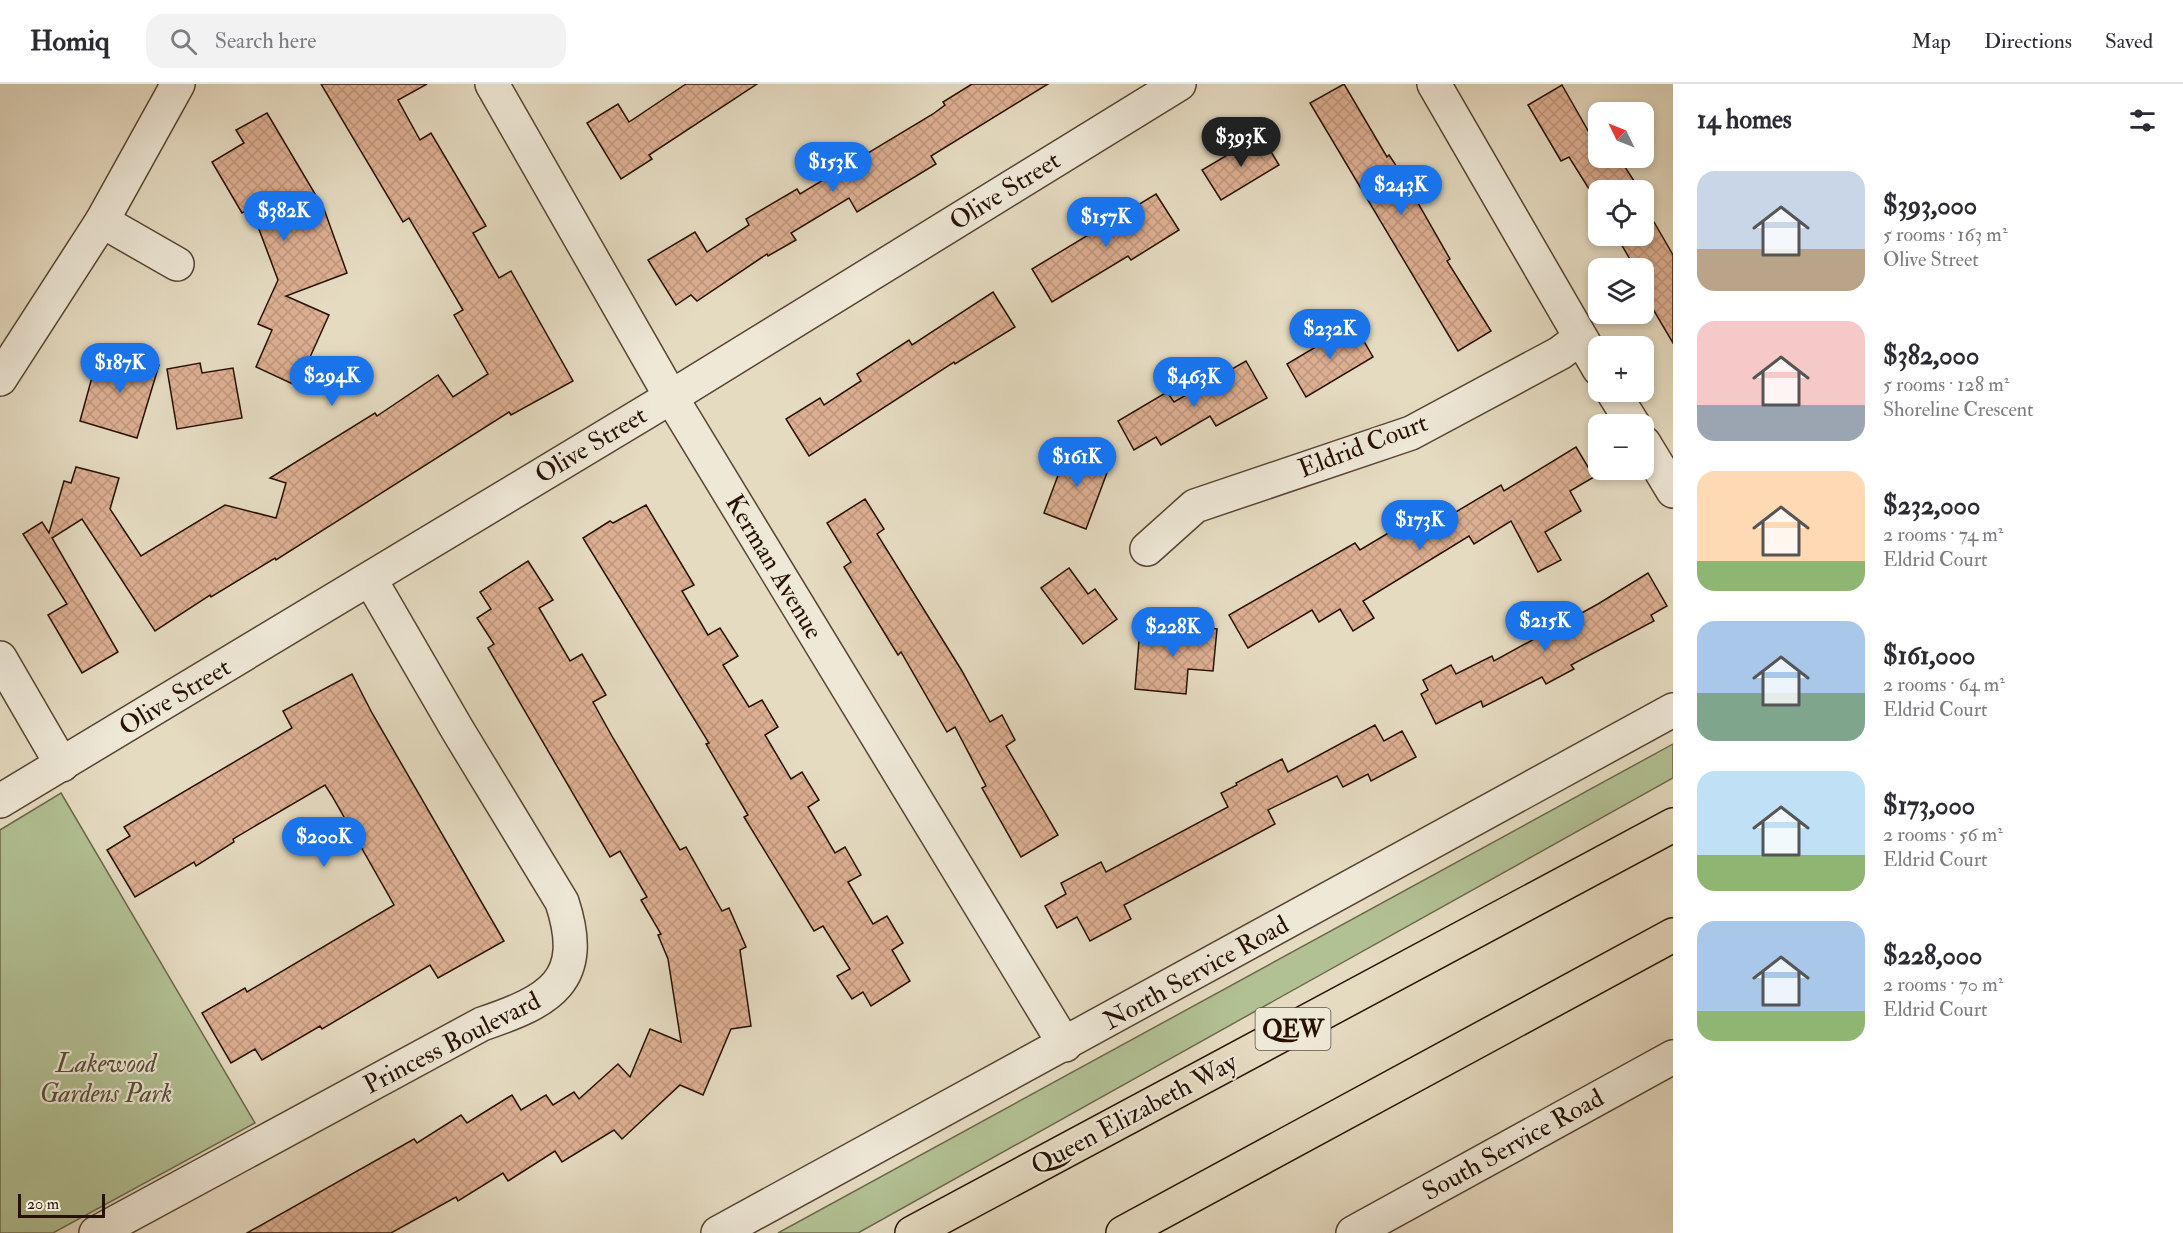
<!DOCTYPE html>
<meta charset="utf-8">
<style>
body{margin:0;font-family:"IM FELL Double Pica",serif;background:#f2f2f3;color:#2b2b33;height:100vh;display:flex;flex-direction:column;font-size:22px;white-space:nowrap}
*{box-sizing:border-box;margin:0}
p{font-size:20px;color:#7c7c81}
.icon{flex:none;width:33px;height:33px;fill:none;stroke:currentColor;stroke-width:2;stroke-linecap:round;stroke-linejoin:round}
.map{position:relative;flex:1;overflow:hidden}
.drawer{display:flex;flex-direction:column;background:#fff;width:510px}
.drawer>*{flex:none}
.needle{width:39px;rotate:313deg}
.fabs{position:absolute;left:1588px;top:18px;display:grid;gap:12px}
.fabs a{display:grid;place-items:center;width:66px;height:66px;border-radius:12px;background:#fff;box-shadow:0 3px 9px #0003;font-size:30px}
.scale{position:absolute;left:18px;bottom:15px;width:87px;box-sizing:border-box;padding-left:6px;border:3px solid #281103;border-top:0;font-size:16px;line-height:21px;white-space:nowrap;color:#281103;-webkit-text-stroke:4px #eee8d7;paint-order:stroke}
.price{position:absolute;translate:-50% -51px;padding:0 14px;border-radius:21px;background:#1a73e8;color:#fff;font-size:20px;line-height:39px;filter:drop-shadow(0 2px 3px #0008)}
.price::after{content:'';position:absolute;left:50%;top:36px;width:18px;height:14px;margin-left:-9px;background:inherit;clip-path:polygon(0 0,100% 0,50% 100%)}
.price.selected{background:#222;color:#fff}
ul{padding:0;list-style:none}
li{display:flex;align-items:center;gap:18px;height:150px;padding:0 24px}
li span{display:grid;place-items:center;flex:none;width:168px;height:120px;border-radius:18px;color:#555}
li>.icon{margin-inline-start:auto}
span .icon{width:72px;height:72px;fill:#fffc;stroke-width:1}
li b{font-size:26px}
h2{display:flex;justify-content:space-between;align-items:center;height:72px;padding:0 24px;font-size:26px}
header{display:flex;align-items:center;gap:36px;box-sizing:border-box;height:84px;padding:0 30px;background:#fff;border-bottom:2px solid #e1e1e2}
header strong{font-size:28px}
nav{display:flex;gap:33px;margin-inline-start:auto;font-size:21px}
.search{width:420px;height:54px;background:#f2f2f3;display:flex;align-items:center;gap:15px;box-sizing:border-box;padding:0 21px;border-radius:18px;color:#7c7c81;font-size:22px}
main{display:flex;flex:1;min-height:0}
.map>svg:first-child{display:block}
</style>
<header>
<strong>Homiq</strong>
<div class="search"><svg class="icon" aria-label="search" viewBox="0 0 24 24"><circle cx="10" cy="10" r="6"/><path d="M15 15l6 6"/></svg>Search here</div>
<nav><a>Map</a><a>Directions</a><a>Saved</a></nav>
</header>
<main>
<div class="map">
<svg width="1673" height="1149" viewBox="0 0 1673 1149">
<defs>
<pattern id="building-cross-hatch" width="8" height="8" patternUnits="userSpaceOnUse" patternTransform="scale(1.5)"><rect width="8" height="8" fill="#ddaf92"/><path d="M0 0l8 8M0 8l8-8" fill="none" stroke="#be967c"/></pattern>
</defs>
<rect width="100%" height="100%" fill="#e5dbc1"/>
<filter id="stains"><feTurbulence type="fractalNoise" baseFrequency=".00333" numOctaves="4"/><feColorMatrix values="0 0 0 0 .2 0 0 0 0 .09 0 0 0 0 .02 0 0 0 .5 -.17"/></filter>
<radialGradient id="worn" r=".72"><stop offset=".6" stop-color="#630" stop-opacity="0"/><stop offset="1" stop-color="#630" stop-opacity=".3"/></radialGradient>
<g fill="#b2c194" stroke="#6d694c" stroke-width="1.5">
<polygon points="1673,660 1673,694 858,1149 778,1149"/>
<polygon points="61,709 255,1039 53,1149 0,1149 0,746"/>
</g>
<g fill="url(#building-cross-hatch)" stroke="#281103" stroke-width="1.5">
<polygon points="321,0 427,0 398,16 420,56 431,49 486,142 473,149 499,194 511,187 573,297 511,331 509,328 276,476 275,474 211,513 210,511 155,547 82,435 52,454 118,568 82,589 48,531 67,520 23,450 42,438 49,449 64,397 71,399 76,383 119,394 110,425 141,472 225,421 276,434 286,399 270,394 375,329 377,332 438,291 453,313 488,290 454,231 463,226 409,134 403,138"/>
<polygon points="686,0 757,0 649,71 652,75 621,95 587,39 618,20 629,38"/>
<polygon points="972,0 1048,0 931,72 936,80 857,128 849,114 791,149 796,156 768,172 767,170 697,217 691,211 676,221 648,176 695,148 707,168 749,141 746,135 797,105 800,110 933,30 945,21 943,18"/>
<polygon points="1344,0 1387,73 1389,71 1399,86 1450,175 1447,177 1491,247 1458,267 1310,19"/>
<polygon points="1562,1 1599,66 1599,74 1619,74 1640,106 1599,106 1599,121 1569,73 1561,77 1528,21"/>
<polygon points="267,29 324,125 347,189 286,212 329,231 297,302 256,283 272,246 258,240 278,196 251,124 242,129 212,78 244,59 236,46"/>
<polygon points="1261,51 1279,81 1221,116 1202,86"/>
<polygon points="1156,110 1179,146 1131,176 1128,172 1052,218 1032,185"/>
<polygon points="1654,138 1673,171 1673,259 1644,210 1644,184 1635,184 1620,158 1631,152 1644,152 1644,144"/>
<polygon points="993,208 1015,243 955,280 954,278 809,372 786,335 820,314 824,321 861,297 857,290 909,256 912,261"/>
<polygon points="1354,240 1373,273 1306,313 1287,280"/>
<polygon points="106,265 159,281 137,354 80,337 94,286 99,288"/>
<polygon points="1246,277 1267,314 1216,342 1210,332 1161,361 1156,353 1134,366 1118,337 1167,308 1174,318"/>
<polygon points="200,279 202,289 233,284 242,334 177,345 167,285"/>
<polygon points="1069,362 1111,378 1086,445 1044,429"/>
<polygon points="1576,363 1594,393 1570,407 1581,427 1545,448 1561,476 1538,488 1511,437 1474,460 1469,452 1363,517 1374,534 1353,547 1340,525 1319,538 1312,526 1248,564 1229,531 1355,459 1360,466 1425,427 1434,441 1501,401 1504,407"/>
<polygon points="865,415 884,445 877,450 962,587 990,638 1002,631 1015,656 1006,662 1058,751 1021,773 982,704 986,702 955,643 947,648 901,568 898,571 844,483 851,478 827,439"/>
<polygon points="646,421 694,501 682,507 708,551 720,544 738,572 723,581 749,623 762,616 778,643 765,651 791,695 802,688 819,716 808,723 835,769 845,763 861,791 848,798 873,840 887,832 903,859 892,866 910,897 871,922 863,908 852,915 837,892 850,885 823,842 814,847 744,733 748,731 706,660 709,659 583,454 610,437 613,439"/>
<polygon points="528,477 553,516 539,524 570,577 582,570 606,611 593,618 613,654 680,766 686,763 722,827 729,824 746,863 740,866 751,942 731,945 703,1011 680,1001 622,1055 614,1046 562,1078 555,1067 508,1097 503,1089 458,1117 456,1113 391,1149 247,1149 414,1055 417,1059 461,1031 467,1039 512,1011 521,1026 546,1011 553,1021 574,1008 579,1015 618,980 630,993 650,945 681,958 668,875 658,851 661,850 641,816 647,813 620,767 610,773 488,564 494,560 477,534 491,525 480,508"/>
<polygon points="1069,484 1088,510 1095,505 1117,535 1083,560 1041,504"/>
<polygon points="1648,489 1667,522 1651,531 1654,537 1571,581 1574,585 1546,600 1542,593 1483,623 1481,617 1436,640 1421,610 1428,606 1423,596 1451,581 1456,590 1492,572 1494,577 1598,520"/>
<polygon points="1182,541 1217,545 1213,587 1188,585 1186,610 1135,605 1140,545 1181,549"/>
<polygon points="352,590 372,629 504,857 438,894 430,881 322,945 320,942 262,976 255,965 231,979 202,929 245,904 247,908 394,821 332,712 325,701 233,755 234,758 196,782 194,778 135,813 107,766 130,752 124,743 292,644 283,627"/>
<polygon points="1375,641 1384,657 1402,647 1416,673 1371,697 1368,690 1343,703 1337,692 1268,726 1275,740 1124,821 1131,835 1090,857 1077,833 1057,844 1045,822 1066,810 1061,799 1101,778 1106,788 1228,723 1221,709 1237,701 1236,699 1282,675 1288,688"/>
</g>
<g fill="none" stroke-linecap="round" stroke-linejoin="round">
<defs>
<g id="minor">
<polyline points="492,0 671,313 1065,961"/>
<polyline points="1434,0 1599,285"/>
<polyline points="102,137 177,180"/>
<polyline points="0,295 102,137 178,0"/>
<polyline points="1613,308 1633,340"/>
<polyline points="1644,359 1673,407"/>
<polyline points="1147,465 1195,422 1411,349 1560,269 1580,254"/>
<polyline points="0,574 62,681"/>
<polyline points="0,717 671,313 1179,0"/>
<path d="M 96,1149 L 482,940 C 550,917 588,897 562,818 L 457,645 L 370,495"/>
<polyline points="718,1149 1673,626"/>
<polyline points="1353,1149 1673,973"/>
</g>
<g id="highway">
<polyline points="912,1149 1673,741"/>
<polyline points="1123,1149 1673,851"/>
</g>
</defs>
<use href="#minor" stroke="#574432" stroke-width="36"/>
<use href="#highway" stroke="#281103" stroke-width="36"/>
<use href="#minor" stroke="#eee8d7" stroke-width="33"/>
<use href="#highway" stroke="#e5dbc1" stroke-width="33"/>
</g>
<g text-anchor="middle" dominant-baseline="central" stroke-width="4.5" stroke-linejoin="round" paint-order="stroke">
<rect fill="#eee8d7" stroke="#635243" stroke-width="1.5" x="1255.5" y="924" width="75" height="42" rx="4.5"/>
<g font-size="24" font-weight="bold" fill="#281103">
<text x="1293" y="945">QEW</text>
</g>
<g font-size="26" fill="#281103" stroke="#eee8d7">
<text transform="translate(1005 107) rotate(-32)">Olive Street</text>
<text transform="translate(591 361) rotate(-31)">Olive Street</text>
<text transform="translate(1363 362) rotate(-21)">Eldrid Court</text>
<text transform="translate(774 483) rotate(59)">Kerman Avenue</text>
<text transform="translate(175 613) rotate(-31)">Olive Street</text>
<text transform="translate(1196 889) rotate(-29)">North Service Road</text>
<text transform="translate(452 959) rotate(-27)">Princess Boulevard</text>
<text transform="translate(1134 1030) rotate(-28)">Queen Elizabeth Way</text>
<text transform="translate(1513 1061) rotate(-29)">South Service Road</text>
</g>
<g font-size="26" font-style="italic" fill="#584f36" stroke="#eee8d7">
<text x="106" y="980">Lakewood<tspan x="106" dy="30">Gardens Park</tspan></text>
</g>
</g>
<rect width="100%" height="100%" filter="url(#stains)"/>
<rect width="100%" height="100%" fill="url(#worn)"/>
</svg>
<div class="fabs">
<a><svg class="needle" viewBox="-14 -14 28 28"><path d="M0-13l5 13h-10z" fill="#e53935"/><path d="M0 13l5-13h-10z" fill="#7c7c81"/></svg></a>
<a><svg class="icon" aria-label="locate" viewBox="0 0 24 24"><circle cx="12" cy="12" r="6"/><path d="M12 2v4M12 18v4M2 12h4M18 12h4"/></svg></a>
<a><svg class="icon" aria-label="layers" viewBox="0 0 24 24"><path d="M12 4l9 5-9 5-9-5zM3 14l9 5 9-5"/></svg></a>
<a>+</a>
<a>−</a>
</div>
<div class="scale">20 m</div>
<b class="price selected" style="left:1241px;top:84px">$393K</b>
<b class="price" style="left:833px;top:109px">$153K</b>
<b class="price" style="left:1401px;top:132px">$243K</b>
<b class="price" style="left:284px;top:158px">$382K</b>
<b class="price" style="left:1106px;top:164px">$157K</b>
<b class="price" style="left:1330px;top:276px">$232K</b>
<b class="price" style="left:120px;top:310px">$187K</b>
<b class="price" style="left:332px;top:323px">$294K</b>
<b class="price" style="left:1194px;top:324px">$463K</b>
<b class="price" style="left:1077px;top:404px">$161K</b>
<b class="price" style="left:1420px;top:467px">$173K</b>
<b class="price" style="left:1545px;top:568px">$215K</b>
<b class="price" style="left:1173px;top:574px">$228K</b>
<b class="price" style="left:324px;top:784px">$200K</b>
</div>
<section class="drawer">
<h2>14 homes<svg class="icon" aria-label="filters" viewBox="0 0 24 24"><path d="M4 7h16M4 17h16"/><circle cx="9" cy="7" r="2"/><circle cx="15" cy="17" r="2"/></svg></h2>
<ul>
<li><span style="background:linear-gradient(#c9d6e8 65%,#b9a48a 0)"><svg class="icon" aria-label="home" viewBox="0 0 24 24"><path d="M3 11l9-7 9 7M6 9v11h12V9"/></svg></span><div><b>$393,000</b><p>5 rooms · 163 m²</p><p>Olive Street</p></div></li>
<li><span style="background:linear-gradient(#f6c9c9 70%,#9aa5b1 0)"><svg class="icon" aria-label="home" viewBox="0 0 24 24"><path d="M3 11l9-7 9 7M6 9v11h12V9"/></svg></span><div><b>$382,000</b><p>5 rooms · 128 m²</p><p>Shoreline Crescent</p></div></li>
<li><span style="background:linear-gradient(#ffd9b3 75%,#8fb573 0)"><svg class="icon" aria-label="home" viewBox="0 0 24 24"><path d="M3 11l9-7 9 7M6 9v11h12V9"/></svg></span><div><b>$232,000</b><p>2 rooms · 74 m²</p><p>Eldrid Court</p></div></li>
<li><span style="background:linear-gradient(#a9c7e8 60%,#7fa58c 0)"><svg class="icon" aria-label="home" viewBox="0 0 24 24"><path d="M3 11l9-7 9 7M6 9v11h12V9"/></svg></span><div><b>$161,000</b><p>2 rooms · 64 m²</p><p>Eldrid Court</p></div></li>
<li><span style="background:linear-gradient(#bfe0f5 70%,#8fb573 0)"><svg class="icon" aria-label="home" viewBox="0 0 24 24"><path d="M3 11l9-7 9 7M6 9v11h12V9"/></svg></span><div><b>$173,000</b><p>2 rooms · 56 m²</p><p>Eldrid Court</p></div></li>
<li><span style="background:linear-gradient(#a9c7e8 75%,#8fb573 0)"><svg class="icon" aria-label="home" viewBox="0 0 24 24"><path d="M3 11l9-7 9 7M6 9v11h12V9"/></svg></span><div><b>$228,000</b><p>2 rooms · 70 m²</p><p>Eldrid Court</p></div></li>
</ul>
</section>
</main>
